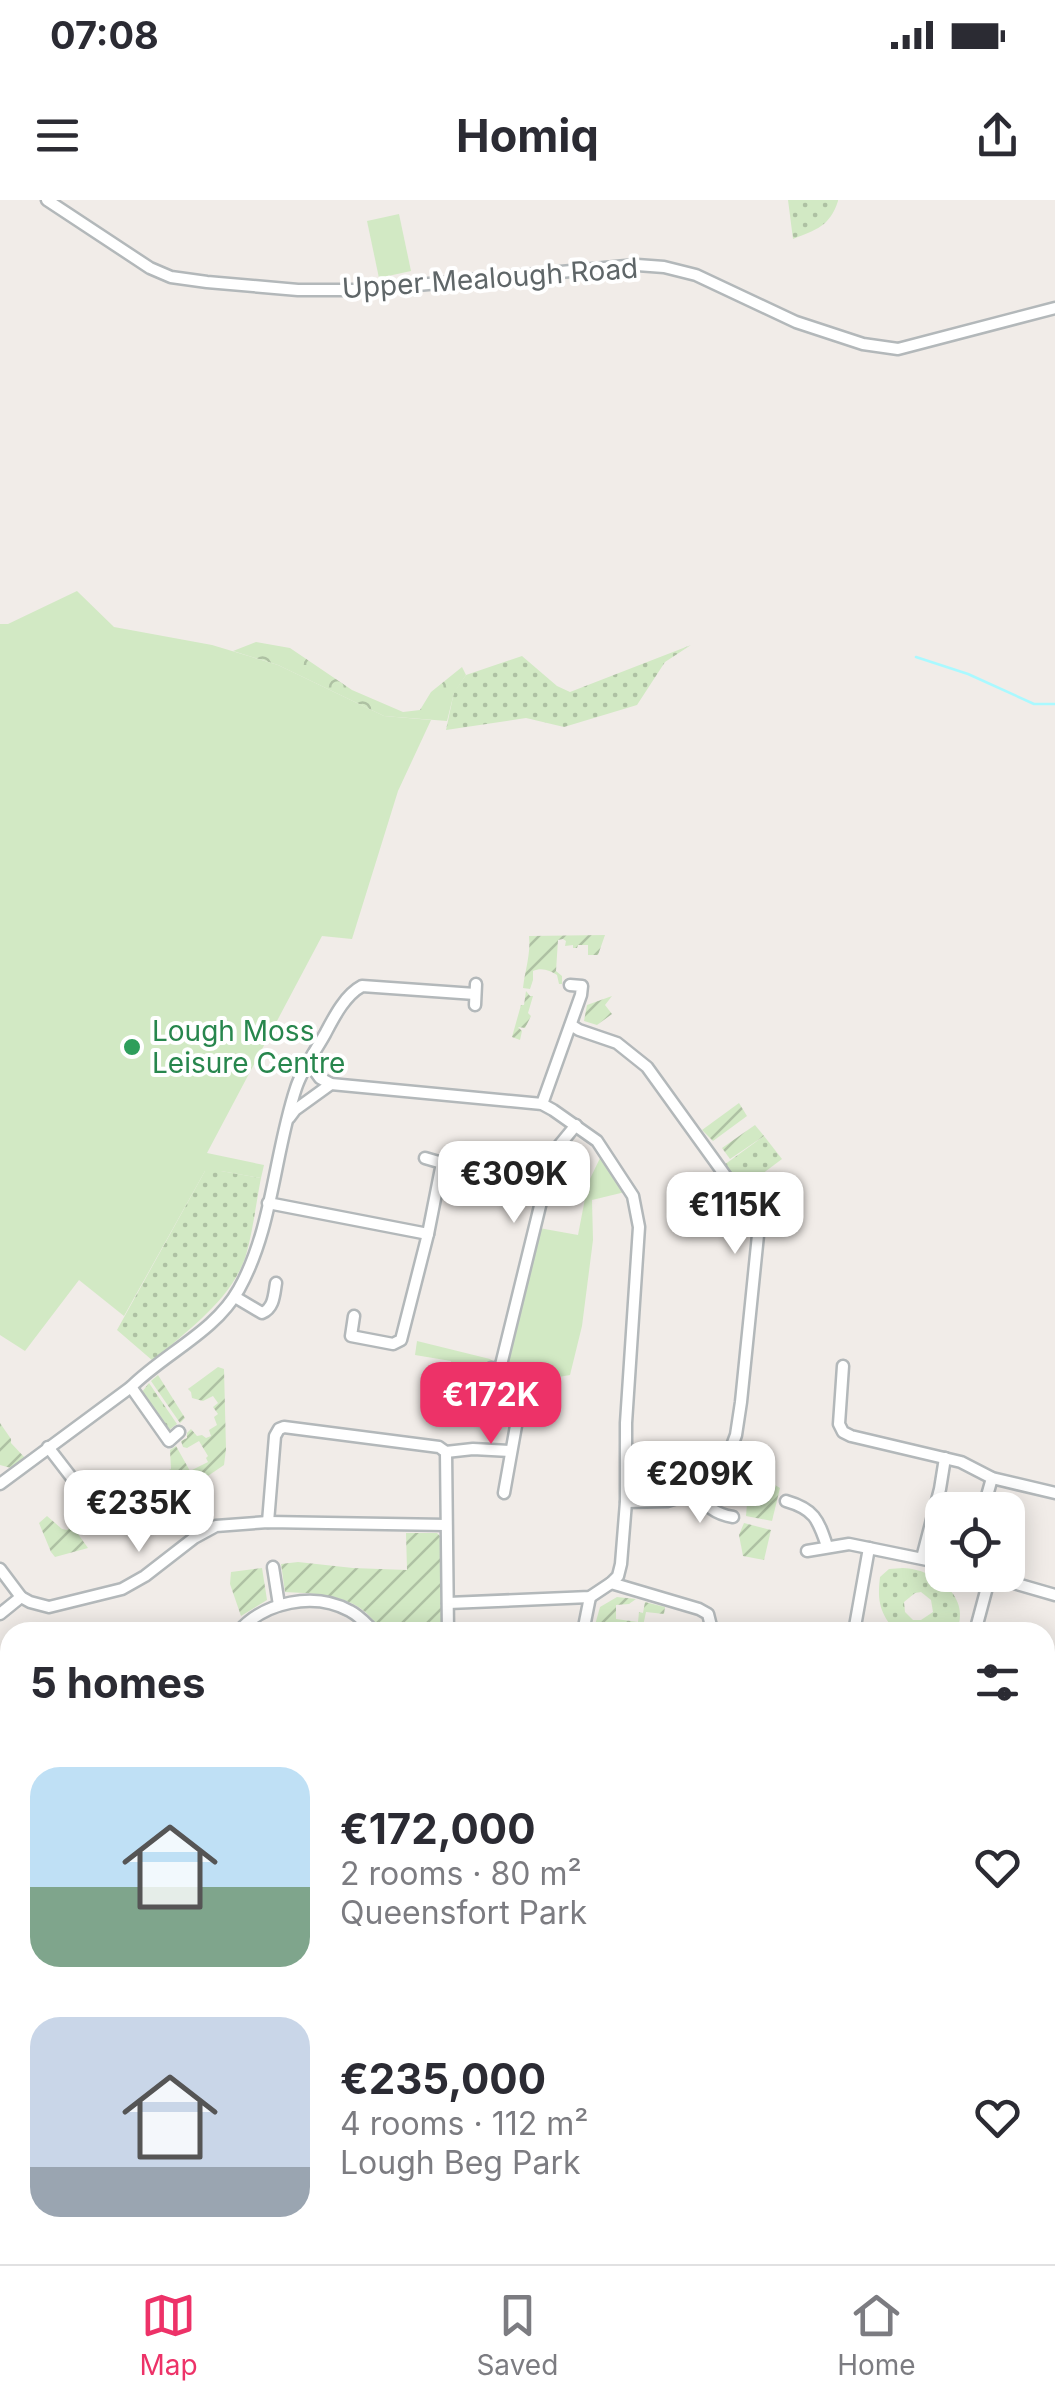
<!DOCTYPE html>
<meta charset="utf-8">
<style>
body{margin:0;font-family:Inter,sans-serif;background:#f2f2f3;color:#2b2b33;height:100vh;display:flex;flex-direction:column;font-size:38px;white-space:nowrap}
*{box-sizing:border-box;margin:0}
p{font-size:32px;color:#7c7c81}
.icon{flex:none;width:55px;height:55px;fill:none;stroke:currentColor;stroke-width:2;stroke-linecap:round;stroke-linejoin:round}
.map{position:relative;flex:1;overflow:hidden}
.drawer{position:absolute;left:0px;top:1422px;width:1055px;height:642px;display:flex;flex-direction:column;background:#fff;border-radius:30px 30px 0 0;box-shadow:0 5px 25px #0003}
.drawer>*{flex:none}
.buttons{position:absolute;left:925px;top:1292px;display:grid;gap:20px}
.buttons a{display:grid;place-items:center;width:100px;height:100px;border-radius:20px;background:#fff;box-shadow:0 5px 25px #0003;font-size:50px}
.price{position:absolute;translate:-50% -85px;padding:0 22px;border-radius:20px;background:#fff;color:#222;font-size:32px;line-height:65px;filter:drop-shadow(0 2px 5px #0008)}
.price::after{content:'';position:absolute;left:50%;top:60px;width:30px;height:22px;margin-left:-15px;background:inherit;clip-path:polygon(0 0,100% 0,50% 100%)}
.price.on{background:#ed3268;color:#fff}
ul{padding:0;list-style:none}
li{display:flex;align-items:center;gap:30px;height:250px;padding:0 30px}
li span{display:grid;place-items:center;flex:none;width:280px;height:200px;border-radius:30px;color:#555}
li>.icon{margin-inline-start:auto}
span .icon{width:120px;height:120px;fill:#fffc;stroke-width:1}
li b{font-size:42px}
h2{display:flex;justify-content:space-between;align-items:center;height:120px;padding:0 30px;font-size:42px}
.status{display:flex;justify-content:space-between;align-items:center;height:70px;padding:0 50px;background:#fff;direction:ltr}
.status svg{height:28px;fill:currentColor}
header{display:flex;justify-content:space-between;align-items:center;height:130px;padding:0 30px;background:#fff;font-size:45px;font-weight:700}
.tabs{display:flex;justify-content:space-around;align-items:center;height:140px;border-top:2px solid #e1e1e2;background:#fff;font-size:28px;color:#7c7c81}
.tabs a{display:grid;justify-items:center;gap:5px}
.tabs .on{color:#ed3268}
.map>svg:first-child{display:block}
</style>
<div class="status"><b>07:08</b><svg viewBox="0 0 49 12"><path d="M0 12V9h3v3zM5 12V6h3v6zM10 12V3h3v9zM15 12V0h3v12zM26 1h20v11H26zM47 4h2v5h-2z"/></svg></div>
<header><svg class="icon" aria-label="menu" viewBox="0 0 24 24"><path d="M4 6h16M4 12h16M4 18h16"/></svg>Homiq<svg class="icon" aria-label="share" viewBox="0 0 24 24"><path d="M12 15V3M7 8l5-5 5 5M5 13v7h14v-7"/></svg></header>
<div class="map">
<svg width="1055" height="2064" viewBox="0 0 1055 2064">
<defs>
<pattern id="grass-dots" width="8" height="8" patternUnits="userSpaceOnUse" patternTransform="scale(2.5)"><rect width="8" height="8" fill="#d2e9c4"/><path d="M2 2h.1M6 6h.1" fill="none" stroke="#aec1a3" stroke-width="1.8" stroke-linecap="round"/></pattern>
<pattern id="forest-crowns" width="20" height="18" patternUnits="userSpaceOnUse" patternTransform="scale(2.5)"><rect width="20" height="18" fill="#d2e9c4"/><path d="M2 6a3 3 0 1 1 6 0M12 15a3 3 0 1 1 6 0" fill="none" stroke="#aec1a3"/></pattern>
<pattern id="garden-furrows" width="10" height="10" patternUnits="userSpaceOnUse" patternTransform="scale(2.5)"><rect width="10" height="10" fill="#d2e9c4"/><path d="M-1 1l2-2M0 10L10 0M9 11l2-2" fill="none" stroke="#aec1a3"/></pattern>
</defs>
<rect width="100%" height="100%" fill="#f1ece8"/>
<g fill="#feecdf">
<polygon points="0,1703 10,1708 10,1758 0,1749"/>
<polygon points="809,2055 907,2055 899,2064 811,2064"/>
</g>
<polygon fill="#e0dcda" points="10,1464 10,1674 0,1670 0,1465"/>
<polygon fill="#e4ddd9" points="0,1966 10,1985 10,2055 46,2055 50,2064 0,2064"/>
<g fill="url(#grass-dots)" fill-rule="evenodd">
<path d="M 788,0 L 838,0 L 838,1 C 830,26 816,30 793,39 Z"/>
<polygon points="691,445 665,462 637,505 564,527 526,518 446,530 454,492 466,475 522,456 557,486 570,492"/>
<polygon points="764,936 782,959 742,989 724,965"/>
<path d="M 205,971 L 221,971 L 261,978 C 256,1003 253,1031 246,1055 C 232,1100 186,1131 153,1161 L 117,1130 Z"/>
<polygon points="149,1183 177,1224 169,1230 166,1228 142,1192"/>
<path d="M 903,1368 C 935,1369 973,1398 956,1432 L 896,1432 C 880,1413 877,1402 880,1377 L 889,1369 ZM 921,1392 L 931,1400 L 933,1412 L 921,1420 L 913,1420 L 905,1412 L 904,1402 L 915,1393 Z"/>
<polygon points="888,2055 1034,2055 1031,2064 884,2064"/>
</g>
<g fill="url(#forest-crowns)">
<polygon points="256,442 290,448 352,490 403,512 420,510 431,492 462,467 466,475 454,493 447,521 384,516 278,465 233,451"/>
<polygon points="757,2055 798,2055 808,2064 753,2064"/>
</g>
<g fill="#d2e9c4">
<polygon points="399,14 411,71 379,78 367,21"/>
<polygon points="77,391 114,427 212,445 278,465 384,516 431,520 398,591 352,739 322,736 207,953 264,965 261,978 221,971 205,971 124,1116 79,1080 25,1151 0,1135 0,424 8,424"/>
<polygon points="601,956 625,992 592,1000 593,1040 582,1126 570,1175 508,1186 459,1200 448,1179 451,1161 415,1155 417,1141 490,1159 493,1161 488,1164 487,1174 504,1176 539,1028 578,1035 588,983"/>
</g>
<g fill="url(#garden-furrows)">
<path d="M 605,735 L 598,755 L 588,755 L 588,745 L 578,745 L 577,748 L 573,748 L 573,745 L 565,746 L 566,741 L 563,739 L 558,740 L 556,771 L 562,776 L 562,784 L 559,784 L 557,775 C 550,770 541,767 533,771 L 533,780 L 530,789 L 523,788 C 525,770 531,754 529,736 Z"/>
<polygon points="526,791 530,796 533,796 528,813 531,816 525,828 518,827 522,831 520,840 512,837 521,805 524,805"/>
<polygon points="612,796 605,805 612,814 597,825 584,821 587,805"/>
<polygon points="739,903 747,916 713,941 702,930"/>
<polygon points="755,925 764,936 730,959 722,948"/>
<polygon points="218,1167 224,1169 226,1249 224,1265 152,1314 133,1331 123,1318 129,1310 119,1305 134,1293 157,1283 158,1275 171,1269 170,1250 176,1246 190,1271 208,1262 206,1258 208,1256 199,1241 187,1248 183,1247 181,1241 187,1238 187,1233 191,1229 197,1236 202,1235 206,1238 211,1236 209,1230 217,1225 214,1217 218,1214 213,1207 218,1203 213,1196 203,1201 192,1198 191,1192 188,1189"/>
<polygon points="158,1175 185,1218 180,1223 151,1181"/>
<polygon points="0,1223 11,1239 11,1243 25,1258 11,1268 0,1265"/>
<polygon points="760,1276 780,1288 772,1321 746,1316 748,1290"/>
<polygon points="91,1313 94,1317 78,1334 88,1348 55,1357 51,1352 39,1323 47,1316 62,1329 67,1330 71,1327 75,1328"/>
<polygon points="744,1323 771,1330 764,1360 743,1356 739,1335"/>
<path d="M 406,1333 L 437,1333 L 440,1336 L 442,1432 L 384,1432 C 377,1425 369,1414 360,1408 C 339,1394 309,1393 285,1392 L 281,1364 L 298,1362 L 353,1368 L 407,1370 Z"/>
<polygon points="262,1368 267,1400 241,1416 230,1384 231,1372"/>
<polygon points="617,1397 636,1399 629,1404 616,1405 616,1419 638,1422 639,1412 643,1413 645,1402 665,1407 664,1414 646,1412 642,1431 645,1432 610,1432 601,1430 600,1432 593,1432 600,1407"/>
<polygon points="306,2055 355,2055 371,2064 308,2064"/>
</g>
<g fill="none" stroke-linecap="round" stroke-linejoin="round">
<g stroke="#aaf9ff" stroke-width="2.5">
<polyline points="916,457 968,474 1034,504 1055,504"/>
<polyline points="1045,1717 1055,1717"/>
<polyline points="0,1761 10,1768"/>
<polyline points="1045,1951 1049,2026 1045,2037"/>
<polyline points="358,2055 371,2064"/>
<polyline points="1034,2064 1037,2055"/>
</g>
<defs>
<g id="minor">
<polyline points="47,0 150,68 171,77 207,82 298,90 363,90 637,65 664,67 696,75 796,122 863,144 898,149 1055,108"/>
<polyline points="475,805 476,784"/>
<polyline points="571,825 579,830 617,843 647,867 740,996 753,1019 758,1035 741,1202 736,1235 730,1251 708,1284 697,1292 667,1301 626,1302"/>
<polyline points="309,863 320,878 331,884 542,904 553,910 597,941 633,996 639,1027 626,1223 626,1302 621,1364 618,1376 611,1383 590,1397 448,1403"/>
<polyline points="542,904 581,795 582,786 570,785"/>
<polyline points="289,918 295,910 331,884"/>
<polyline points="425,958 442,963 428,1034"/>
<polyline points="268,1003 428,1034 401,1140 393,1144 351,1136 354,1116"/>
<path d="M 235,1097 L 262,1113 C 274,1108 274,1095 276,1083"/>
<polyline points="843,1166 839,1224 843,1232 851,1236 961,1262 992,1278 1055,1293"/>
<polyline points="491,1168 500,1169 553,953 576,925"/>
<polyline points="131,1187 169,1241 179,1232"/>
<polyline points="48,1247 95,1308 83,1316"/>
<polyline points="446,1252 448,1432"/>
<polyline points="446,1252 473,1249 511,1251"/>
<path d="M 0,1284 L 131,1187 C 165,1153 215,1132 239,1089 C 273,1028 274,954 296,888 C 302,869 315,852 325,834 C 334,817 345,795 362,786 L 475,794"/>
<path d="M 697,1292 C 707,1307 715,1314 733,1317"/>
<polyline points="504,1293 519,1209"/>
<path d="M 786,1301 C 814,1309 818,1319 827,1346"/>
<polyline points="983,1310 992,1278"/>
<polyline points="268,1322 275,1236 279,1229 284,1227 439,1247 446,1252"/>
<polyline points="807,1351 849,1344 942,1363"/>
<polyline points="922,1358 940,1289 945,1258"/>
<polyline points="273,1367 279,1405"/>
<polyline points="0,1369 21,1397 30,1402 49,1407 122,1389 145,1376 194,1338 216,1326 268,1322 446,1325"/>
<polyline points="986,1375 1055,1395"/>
<polyline points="611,1383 699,1409 708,1414 711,1426 710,1432"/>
<polyline points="0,1414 21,1397"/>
<path d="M 238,1432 C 264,1402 314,1391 350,1411 C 360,1416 367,1425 375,1432"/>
<polyline points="583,1432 590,1397"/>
<polyline points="854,1432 869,1348"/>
<polyline points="975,1432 990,1376"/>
<polyline points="1045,1492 1055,1470"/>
<polyline points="0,1866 10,1862"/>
<polyline points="166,2055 175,2064"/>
<polyline points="228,2064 258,2055"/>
</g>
<g id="secondary">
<polyline points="0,1938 10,1958"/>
<polyline points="61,2055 66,2064"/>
</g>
<g id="trunk">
<polyline points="0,1686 10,1690"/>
<polyline points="1045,1879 1055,1878"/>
<polyline points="418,2064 429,2055"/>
</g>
</defs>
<use href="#minor" stroke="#b3b8ba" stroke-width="15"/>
<use href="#secondary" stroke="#b2b8ba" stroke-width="19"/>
<use href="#trunk" stroke="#f95000" stroke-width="20"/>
<use href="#minor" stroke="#fff" stroke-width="10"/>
<use href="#secondary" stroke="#fff" stroke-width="14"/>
<use href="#trunk" stroke="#ffc8a0" stroke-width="15"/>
</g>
<circle fill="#2e9e5b" stroke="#fff" stroke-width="4" cx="132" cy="847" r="10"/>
<g text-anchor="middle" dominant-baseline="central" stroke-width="8" stroke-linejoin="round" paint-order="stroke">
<g font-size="28" fill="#5f6668" stroke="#fff">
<text transform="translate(490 78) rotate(-4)">Upper Mealough Road</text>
</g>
<g font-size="28" fill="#27864d" stroke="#fff" text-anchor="start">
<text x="152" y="831">Lough Moss<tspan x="152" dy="32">Leisure Centre</tspan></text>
</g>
</g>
</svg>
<div class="buttons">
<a><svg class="icon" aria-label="locate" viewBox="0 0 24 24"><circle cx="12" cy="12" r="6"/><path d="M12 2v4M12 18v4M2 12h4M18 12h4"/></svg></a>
</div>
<b class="price" style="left:514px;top:1026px">€309K</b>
<b class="price" style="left:735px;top:1057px">€115K</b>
<b class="price on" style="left:491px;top:1247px">€172K</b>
<b class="price" style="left:700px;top:1326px">€209K</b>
<b class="price" style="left:139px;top:1355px">€235K</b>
<section class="drawer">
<h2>5 homes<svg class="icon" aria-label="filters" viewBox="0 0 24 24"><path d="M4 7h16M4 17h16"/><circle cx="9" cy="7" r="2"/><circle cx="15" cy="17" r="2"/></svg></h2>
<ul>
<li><span style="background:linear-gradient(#bfe0f5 60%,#7fa58c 0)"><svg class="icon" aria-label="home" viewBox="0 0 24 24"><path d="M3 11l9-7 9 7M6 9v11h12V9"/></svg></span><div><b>€172,000</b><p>2 rooms · 80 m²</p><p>Queensfort Park</p></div><svg class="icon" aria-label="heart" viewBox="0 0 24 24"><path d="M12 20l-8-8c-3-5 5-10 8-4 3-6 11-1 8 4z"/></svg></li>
<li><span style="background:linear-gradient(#c9d6e8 75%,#9aa5b1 0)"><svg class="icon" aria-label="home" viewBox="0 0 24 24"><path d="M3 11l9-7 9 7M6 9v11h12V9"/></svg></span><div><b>€235,000</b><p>4 rooms · 112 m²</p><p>Lough Beg Park</p></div><svg class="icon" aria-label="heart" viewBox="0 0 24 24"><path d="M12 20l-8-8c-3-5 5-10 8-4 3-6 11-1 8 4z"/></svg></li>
</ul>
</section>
</div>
<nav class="tabs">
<a class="on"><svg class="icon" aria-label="map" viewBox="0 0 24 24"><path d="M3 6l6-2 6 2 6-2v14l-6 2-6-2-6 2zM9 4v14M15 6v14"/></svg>Map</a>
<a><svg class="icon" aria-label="saved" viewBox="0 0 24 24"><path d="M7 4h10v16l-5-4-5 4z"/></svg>Saved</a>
<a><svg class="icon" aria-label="home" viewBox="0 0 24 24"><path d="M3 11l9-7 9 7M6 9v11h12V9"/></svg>Home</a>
</nav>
